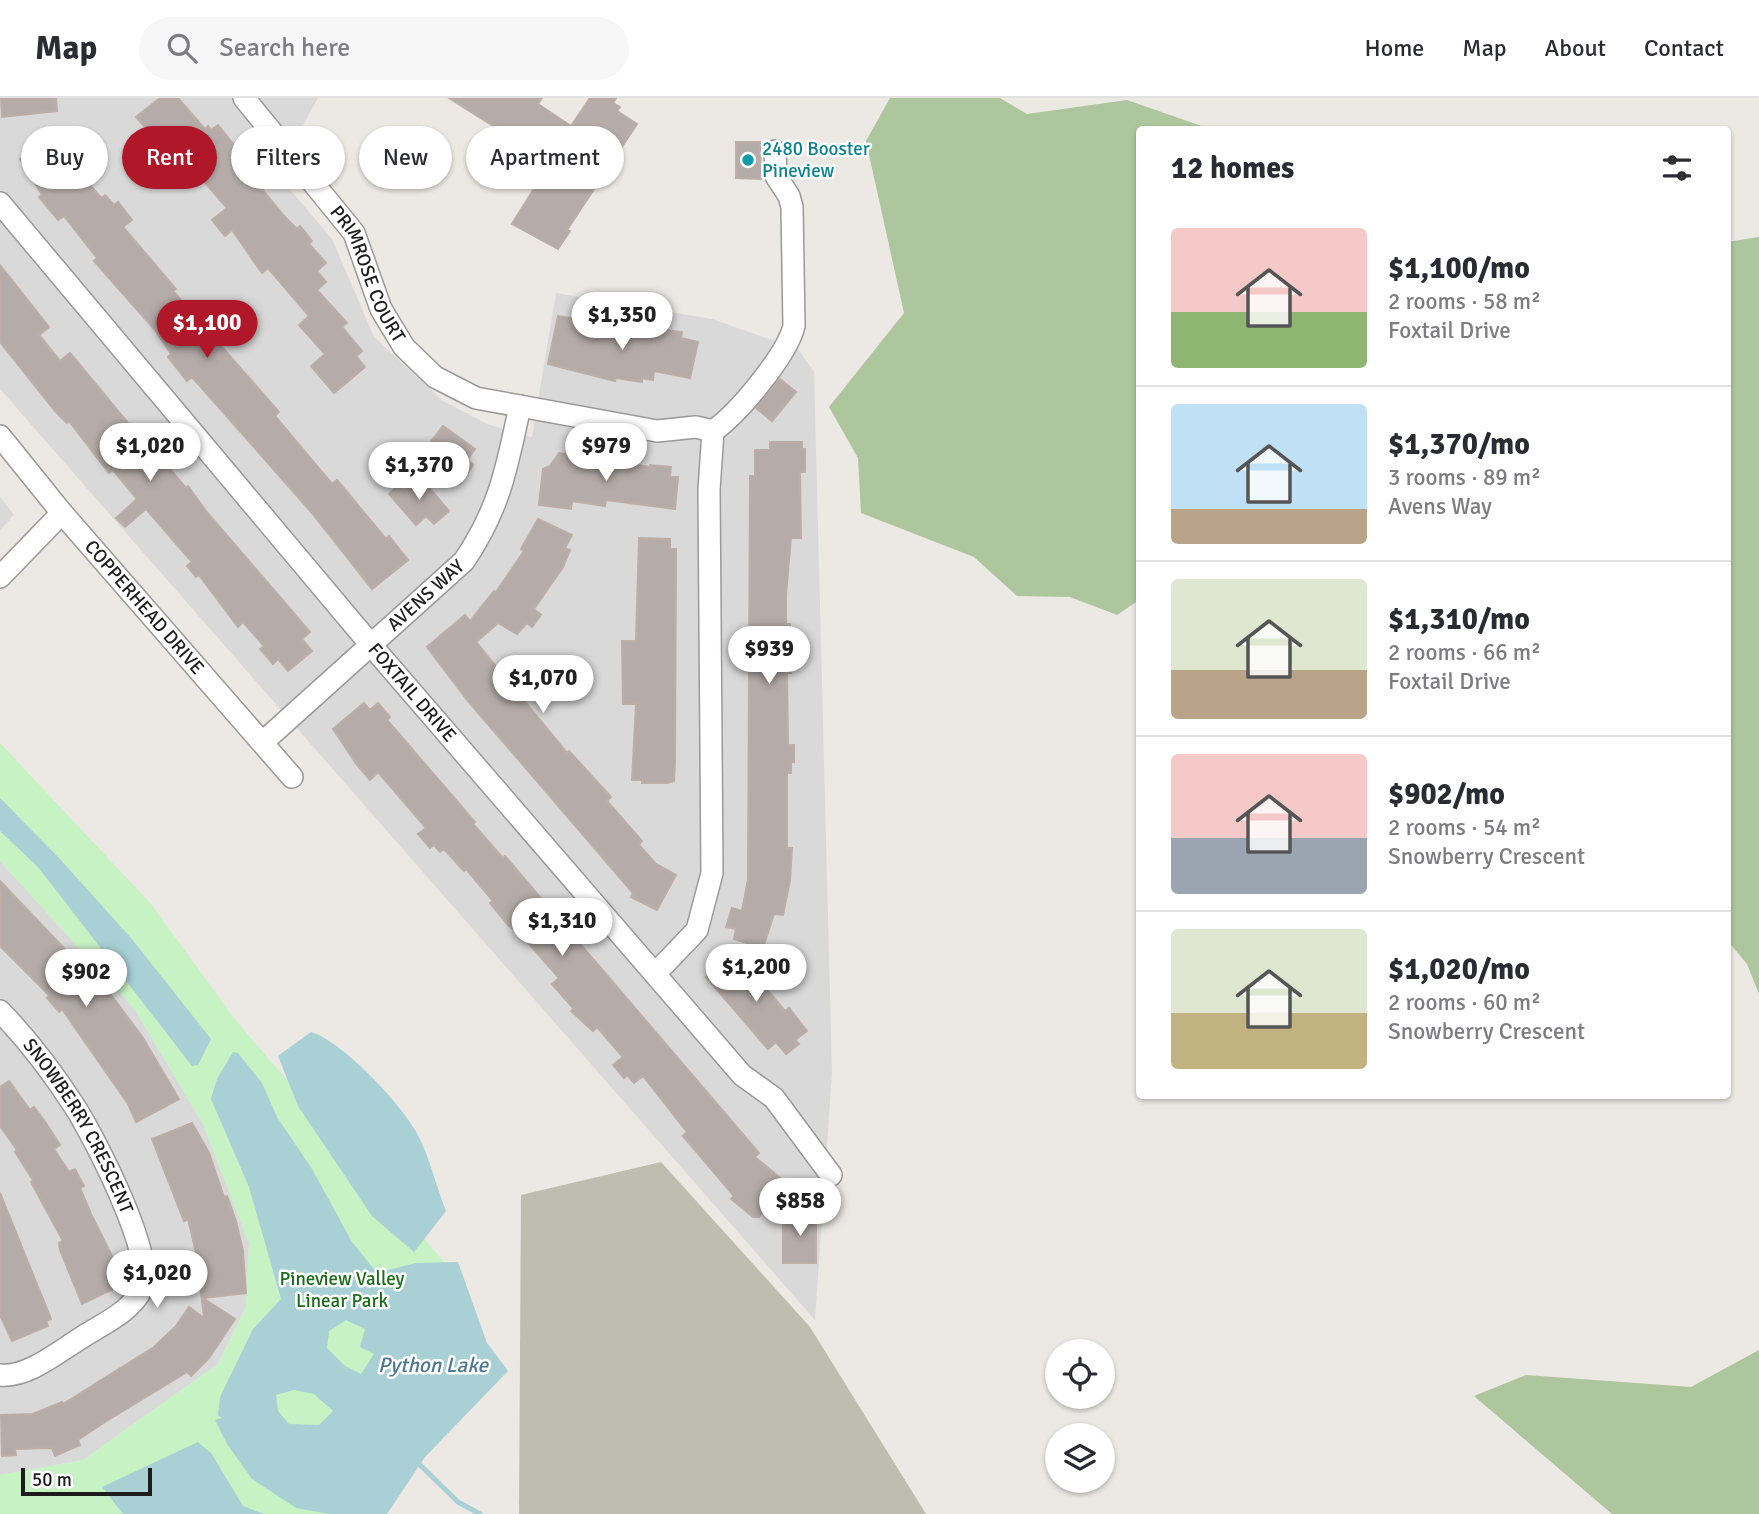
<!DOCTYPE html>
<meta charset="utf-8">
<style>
body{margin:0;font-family:Signika,sans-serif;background:#f7f7f7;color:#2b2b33;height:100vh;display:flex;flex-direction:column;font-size:26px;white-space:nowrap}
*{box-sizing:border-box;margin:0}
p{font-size:23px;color:#7c7c81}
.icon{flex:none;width:38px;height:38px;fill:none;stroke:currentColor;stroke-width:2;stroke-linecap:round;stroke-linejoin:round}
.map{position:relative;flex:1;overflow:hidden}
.details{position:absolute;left:1136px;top:28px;width:595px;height:973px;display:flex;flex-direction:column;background:#fff;border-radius:7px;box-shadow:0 2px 5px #0004}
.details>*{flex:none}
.guide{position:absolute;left:21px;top:28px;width:665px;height:63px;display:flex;gap:14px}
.fabs{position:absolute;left:1045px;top:1241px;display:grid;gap:14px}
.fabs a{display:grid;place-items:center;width:70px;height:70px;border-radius:50%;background:#fff;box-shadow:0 2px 5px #0004;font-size:35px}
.scale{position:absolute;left:21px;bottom:18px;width:131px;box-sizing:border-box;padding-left:7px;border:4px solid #1c1c1c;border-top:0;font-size:19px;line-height:24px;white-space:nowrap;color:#1c1c1c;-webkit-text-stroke:5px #fff;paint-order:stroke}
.price{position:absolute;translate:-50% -60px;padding:0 16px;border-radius:24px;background:#fff;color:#222;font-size:23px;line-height:46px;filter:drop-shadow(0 2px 4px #0008)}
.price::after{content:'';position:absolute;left:50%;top:42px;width:21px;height:16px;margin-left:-10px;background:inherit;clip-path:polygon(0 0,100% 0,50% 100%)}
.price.active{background:#b0182a;color:#fff}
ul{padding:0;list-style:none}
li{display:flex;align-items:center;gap:21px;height:175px;padding:0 35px}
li+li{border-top:2px solid #e1e1e2}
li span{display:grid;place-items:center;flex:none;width:196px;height:140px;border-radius:7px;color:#555}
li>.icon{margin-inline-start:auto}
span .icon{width:84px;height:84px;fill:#fffc;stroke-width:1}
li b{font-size:30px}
h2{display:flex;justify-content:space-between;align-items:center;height:84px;padding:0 35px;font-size:30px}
.chip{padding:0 24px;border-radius:32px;background:#fff;box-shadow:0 2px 5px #0004;font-size:24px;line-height:63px}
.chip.active{background:#b0182a;color:#fff}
header{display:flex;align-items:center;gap:42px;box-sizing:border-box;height:98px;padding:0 35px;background:#fff;border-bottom:2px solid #e1e1e2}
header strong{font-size:33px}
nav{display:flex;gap:38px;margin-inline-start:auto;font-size:24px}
.search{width:490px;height:63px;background:#f7f7f7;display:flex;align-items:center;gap:18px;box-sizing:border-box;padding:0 24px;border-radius:38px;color:#7c7c81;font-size:26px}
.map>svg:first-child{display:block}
</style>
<header>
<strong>Map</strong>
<div class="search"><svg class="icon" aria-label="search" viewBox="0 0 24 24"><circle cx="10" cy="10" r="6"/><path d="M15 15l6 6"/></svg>Search here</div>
<nav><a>Home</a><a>Map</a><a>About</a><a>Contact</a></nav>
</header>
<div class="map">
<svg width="1759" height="1416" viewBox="0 0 1759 1416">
<rect width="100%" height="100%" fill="#ece8e3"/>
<g fill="#dad9d9">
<polygon points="0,0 318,0 302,29 270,68 332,141 374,239 443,303 487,326 532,339 556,195 712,221 798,251 814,274 832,975 815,1222 0,291"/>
<polygon points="0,399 14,417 0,432"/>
<polygon points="0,763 135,912 203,1026 249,1145 246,1209 218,1266 83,1362 0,1377"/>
</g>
<polygon fill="#bfbdb0" points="661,1064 810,1229 926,1416 519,1416 521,1097"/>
<g fill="#aec69d">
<polygon points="890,0 1000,0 1027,16 1127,2 1210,31 1139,32 1139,502 1117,517 1070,499 1017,498 974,459 861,415 858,360 829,309 904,215 866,43"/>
<polygon points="1759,139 1759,896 1747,866 1727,842 1727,144"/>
<polygon points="1759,1252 1759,1416 1612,1416 1474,1298 1526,1277 1691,1289"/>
</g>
<polygon fill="#c6f2c4" points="0,645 151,806 237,924 457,1179 328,1416 0,1416 0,1377 83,1362 218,1266 246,1209 249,1145 203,1026 135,912 0,763"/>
<g fill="#a8d0d5" fill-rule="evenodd">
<polygon points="0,700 58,759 131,840 211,941 198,967 192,968 38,769 0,733"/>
<path d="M 311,934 C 342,943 399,1004 415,1032 C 429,1056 436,1088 446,1113 L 414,1154 L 372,1118 L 298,1008 L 278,958 Z"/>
<path d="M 233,954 L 238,955 L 262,985 L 277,1019 L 312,1071 L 352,1144 L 377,1175 L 416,1165 L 458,1164 L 487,1245 L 508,1273 L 425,1359 L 387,1416 L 329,1416 L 296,1410 L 252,1381 L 227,1346 L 215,1322 L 222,1320 L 218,1317 L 220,1299 L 253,1231 L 281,1201 L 249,1089 L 211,1001 L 217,981 ZM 346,1222 L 365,1231 L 360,1249 L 374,1256 L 361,1276 L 345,1268 L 327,1250 L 329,1233 ZM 294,1292 L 314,1296 L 333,1313 L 319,1327 L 289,1326 L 278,1313 L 276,1297 Z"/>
<polygon points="198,1344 211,1355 243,1408 264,1416 123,1416 102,1389"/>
</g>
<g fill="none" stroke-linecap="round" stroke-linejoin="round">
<polyline stroke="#a8d0d5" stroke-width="5" points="415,1362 458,1404 480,1416"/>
</g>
<g fill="#b5aca9" stroke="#bcaea7" stroke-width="2">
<polygon points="1,0 56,0 57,13 2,19"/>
<polygon points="160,0 178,0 205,31 208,28 211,32 218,27 256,74 251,78 284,118 297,131 300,128 312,143 309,146 326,165 317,173 326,184 317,192 347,225 342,229 362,253 356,258 365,269 334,295 311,268 325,256 299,227 309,218 268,170 262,175 232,132 225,138 212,122 227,110 168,42 161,48 136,19"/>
<polygon points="449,0 542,0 538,6 571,28 590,0 616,0 613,5 620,9 617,13 637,26 567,132 570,133 558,151 512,126 545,73 504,47 509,38"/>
<polygon points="45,42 55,55 60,51 101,100 105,97 114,107 118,104 132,122 123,129 176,191 173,193 279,314 275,318 332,386 337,382 386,441 389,438 408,462 372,491 312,415 192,279 187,283 168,259 171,256 155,232 94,163 97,160 64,118 58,122 39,99 42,97 20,61"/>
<polygon points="736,44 760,44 761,81 736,80"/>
<polygon points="0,167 49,229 39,237 60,263 70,255 156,359 158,357 186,390 188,388 206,413 310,534 302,541 312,553 288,573 278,561 273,566 260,551 264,548 243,524 238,529 199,477 196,479 187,468 192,464 146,411 125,429 116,420 137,401 113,372 109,375 69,323 67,325 55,313 0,244"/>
<polygon points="558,218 571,220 571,224 579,225 578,230 627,237 629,227 682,234 681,240 698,244 690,280 654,273 653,282 642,280 642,284 616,280 615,283 548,266"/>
<polygon points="780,281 796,294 772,323 756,310"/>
<polygon points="443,328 475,351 467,362 473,367 460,386 434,367 437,364 435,360 424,353"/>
<polygon points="770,344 802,344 802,351 805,351 805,374 800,374 801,440 791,440 786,497 786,526 790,526 790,545 795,545 795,565 791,565 791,575 787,575 788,647 794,647 794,664 791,664 791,675 787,675 787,750 792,750 790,782 783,817 774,816 763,850 734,841 736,831 726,829 732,810 742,813 748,781 750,378 755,378 755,352 770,352"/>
<polygon points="559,355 650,369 650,367 671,369 670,379 678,379 675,411 606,402 605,408 572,403 571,411 539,407 543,371 550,368"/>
<polygon points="420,379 449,413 434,426 426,418 416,427 389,396 399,386 404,392"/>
<polygon points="538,421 572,437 565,450 570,452 563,469 534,511 541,517 532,529 527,525 517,536 498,525 476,544 567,655 569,653 611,699 607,703 642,743 639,747 656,766 676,777 657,812 631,799 633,795 468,603 427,549 465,517 470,523 494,493 496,494 524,453 521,451"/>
<polygon points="639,440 670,441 670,451 676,451 675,664 674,683 667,685 642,685 642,682 632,682 636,606 623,606 622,543 636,543"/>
<polygon points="364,605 370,612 378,605 390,619 387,622 475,724 473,726 503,760 505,758 759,1055 755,1059 786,1085 759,1119 753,1119 731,1101 734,1098 683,1038 687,1034 643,978 634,985 627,977 624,980 613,967 623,959 597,929 593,933 571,913 574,911 552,886 559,880 524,840 508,827 490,805 493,803 466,771 464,773 444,751 440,754 434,747 430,750 418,736 426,730 391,689 378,674 370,682 357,667 333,631"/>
<polygon points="0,783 100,888 103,886 143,940 179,1001 136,1024 128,1006 62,911 59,914 47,900 49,897 0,848"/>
<polygon points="734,852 785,913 789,910 807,933 795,942 799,946 786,956 776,944 768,951 706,879"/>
<polygon points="9,983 30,1012 34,1009 46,1025 60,1047 54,1051 69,1074 75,1071 84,1088 80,1090 91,1116 121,1176 111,1181 115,1190 82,1206 60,1152 59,1145 63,1143 31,1084 33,1082 15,1054 17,1052 0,1028 0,989"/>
<polygon points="192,1025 209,1055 224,1099 227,1098 236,1123 243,1153 246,1195 203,1200 235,1221 209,1260 191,1278 187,1274 105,1324 78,1342 80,1347 55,1358 52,1350 15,1351 16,1357 2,1358 1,1317 33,1316 62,1304 63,1306 154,1249 176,1228 189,1209 204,1220 197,1159 188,1121 184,1123 152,1041"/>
<polygon points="0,1095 51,1221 46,1223 48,1228 12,1243 0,1217"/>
<rect x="783" y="1116" width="33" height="49"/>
</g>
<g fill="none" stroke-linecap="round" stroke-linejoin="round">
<defs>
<g id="minor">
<path id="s1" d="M 244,0 L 354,135 L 381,211 L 404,249 L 435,279 L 476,300 L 657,333 L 696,329 L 713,333 L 709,392 L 712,775 L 697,832 L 655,876"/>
<path id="s2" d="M 0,105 L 371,547 L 742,977 L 774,1000 L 831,1077"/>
<path d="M 713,333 C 738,316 787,257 794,228 L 792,109 L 789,98 L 776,78 L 775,53"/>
<path id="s3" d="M 0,338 L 62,415 L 292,679"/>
<polyline points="0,479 62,415"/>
<path id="s4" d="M 263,644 L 464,463 C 500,410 507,369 520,308"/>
<path id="s5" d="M 0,913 C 28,942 53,975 75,1009 C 94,1039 157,1160 142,1191 C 130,1215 102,1226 81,1240 C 58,1254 27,1280 0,1277"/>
</g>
</defs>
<use href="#minor" stroke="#999" stroke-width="24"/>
<use href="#minor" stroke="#fff" stroke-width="21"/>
</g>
<circle fill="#0f9aa8" stroke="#fff" stroke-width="2.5" cx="748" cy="62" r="7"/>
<g text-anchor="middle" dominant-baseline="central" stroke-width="5" stroke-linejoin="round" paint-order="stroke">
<g font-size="19" fill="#0d838f" stroke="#fff" text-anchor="start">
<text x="762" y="51">2480 Booster<tspan x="762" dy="22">Pineview</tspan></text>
</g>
<g font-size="19" fill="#1c1c1c" stroke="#fff">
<text stroke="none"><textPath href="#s1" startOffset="217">PRIMROSE COURT</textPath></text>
<text stroke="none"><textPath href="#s4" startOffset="219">AVENS WAY</textPath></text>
<text stroke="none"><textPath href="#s3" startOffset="224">COPPERHEAD DRIVE</textPath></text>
<text stroke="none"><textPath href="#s2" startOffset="640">FOXTAIL DRIVE</textPath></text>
<text stroke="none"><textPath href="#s5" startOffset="140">SNOWBERRY CRESCENT</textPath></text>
</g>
<g font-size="19" fill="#1b6c18" stroke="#fff">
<text x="342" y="1181">Pineview Valley<tspan x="342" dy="22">Linear Park</tspan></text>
</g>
<g font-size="21" font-style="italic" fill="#4e7891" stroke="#fff">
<text x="433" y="1267">Python Lake</text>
</g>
</g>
</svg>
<div class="fabs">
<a><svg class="icon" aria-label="locate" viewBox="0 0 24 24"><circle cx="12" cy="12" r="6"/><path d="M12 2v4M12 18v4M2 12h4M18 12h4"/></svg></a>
<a><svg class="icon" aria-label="layers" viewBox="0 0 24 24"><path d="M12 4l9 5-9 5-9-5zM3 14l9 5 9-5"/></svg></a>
</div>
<div class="scale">50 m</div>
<b class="price" style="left:622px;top:254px">$1,350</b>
<b class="price active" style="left:207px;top:262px">$1,100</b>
<b class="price" style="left:150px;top:385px">$1,020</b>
<b class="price" style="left:606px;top:385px">$979</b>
<b class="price" style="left:419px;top:404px">$1,370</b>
<b class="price" style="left:769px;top:588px">$939</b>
<b class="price" style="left:543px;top:617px">$1,070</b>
<b class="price" style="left:562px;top:860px">$1,310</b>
<b class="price" style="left:756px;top:906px">$1,200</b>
<b class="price" style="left:86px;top:911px">$902</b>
<b class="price" style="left:800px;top:1140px">$858</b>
<b class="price" style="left:157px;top:1212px">$1,020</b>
<div class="guide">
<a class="chip">Buy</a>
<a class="chip active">Rent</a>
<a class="chip">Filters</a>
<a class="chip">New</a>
<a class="chip">Apartment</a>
</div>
<section class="details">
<h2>12 homes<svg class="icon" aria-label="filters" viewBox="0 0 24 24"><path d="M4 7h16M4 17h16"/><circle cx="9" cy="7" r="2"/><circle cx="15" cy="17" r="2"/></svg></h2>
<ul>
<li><span style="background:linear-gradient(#f6c9c9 60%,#8fb573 0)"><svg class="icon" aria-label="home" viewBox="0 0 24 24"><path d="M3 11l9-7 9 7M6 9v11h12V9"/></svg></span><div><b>$1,100/mo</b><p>2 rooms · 58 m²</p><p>Foxtail Drive</p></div></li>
<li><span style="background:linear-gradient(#bfe0f5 75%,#b9a48a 0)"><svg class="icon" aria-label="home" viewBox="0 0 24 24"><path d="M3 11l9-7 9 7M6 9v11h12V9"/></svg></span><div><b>$1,370/mo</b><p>3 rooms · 89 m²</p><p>Avens Way</p></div></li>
<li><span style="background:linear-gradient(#dfe7d0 65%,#b9a48a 0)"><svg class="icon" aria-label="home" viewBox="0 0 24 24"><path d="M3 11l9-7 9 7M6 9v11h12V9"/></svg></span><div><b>$1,310/mo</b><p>2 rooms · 66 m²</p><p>Foxtail Drive</p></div></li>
<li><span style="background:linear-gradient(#f6c9c9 60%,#9aa5b1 0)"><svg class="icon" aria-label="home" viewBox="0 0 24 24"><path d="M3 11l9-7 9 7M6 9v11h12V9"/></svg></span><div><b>$902/mo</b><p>2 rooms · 54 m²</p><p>Snowberry Crescent</p></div></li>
<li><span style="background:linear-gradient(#dfe7d0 60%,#c2b280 0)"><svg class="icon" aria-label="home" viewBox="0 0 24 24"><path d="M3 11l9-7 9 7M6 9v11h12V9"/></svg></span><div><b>$1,020/mo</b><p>2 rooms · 60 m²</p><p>Snowberry Crescent</p></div></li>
</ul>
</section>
</div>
